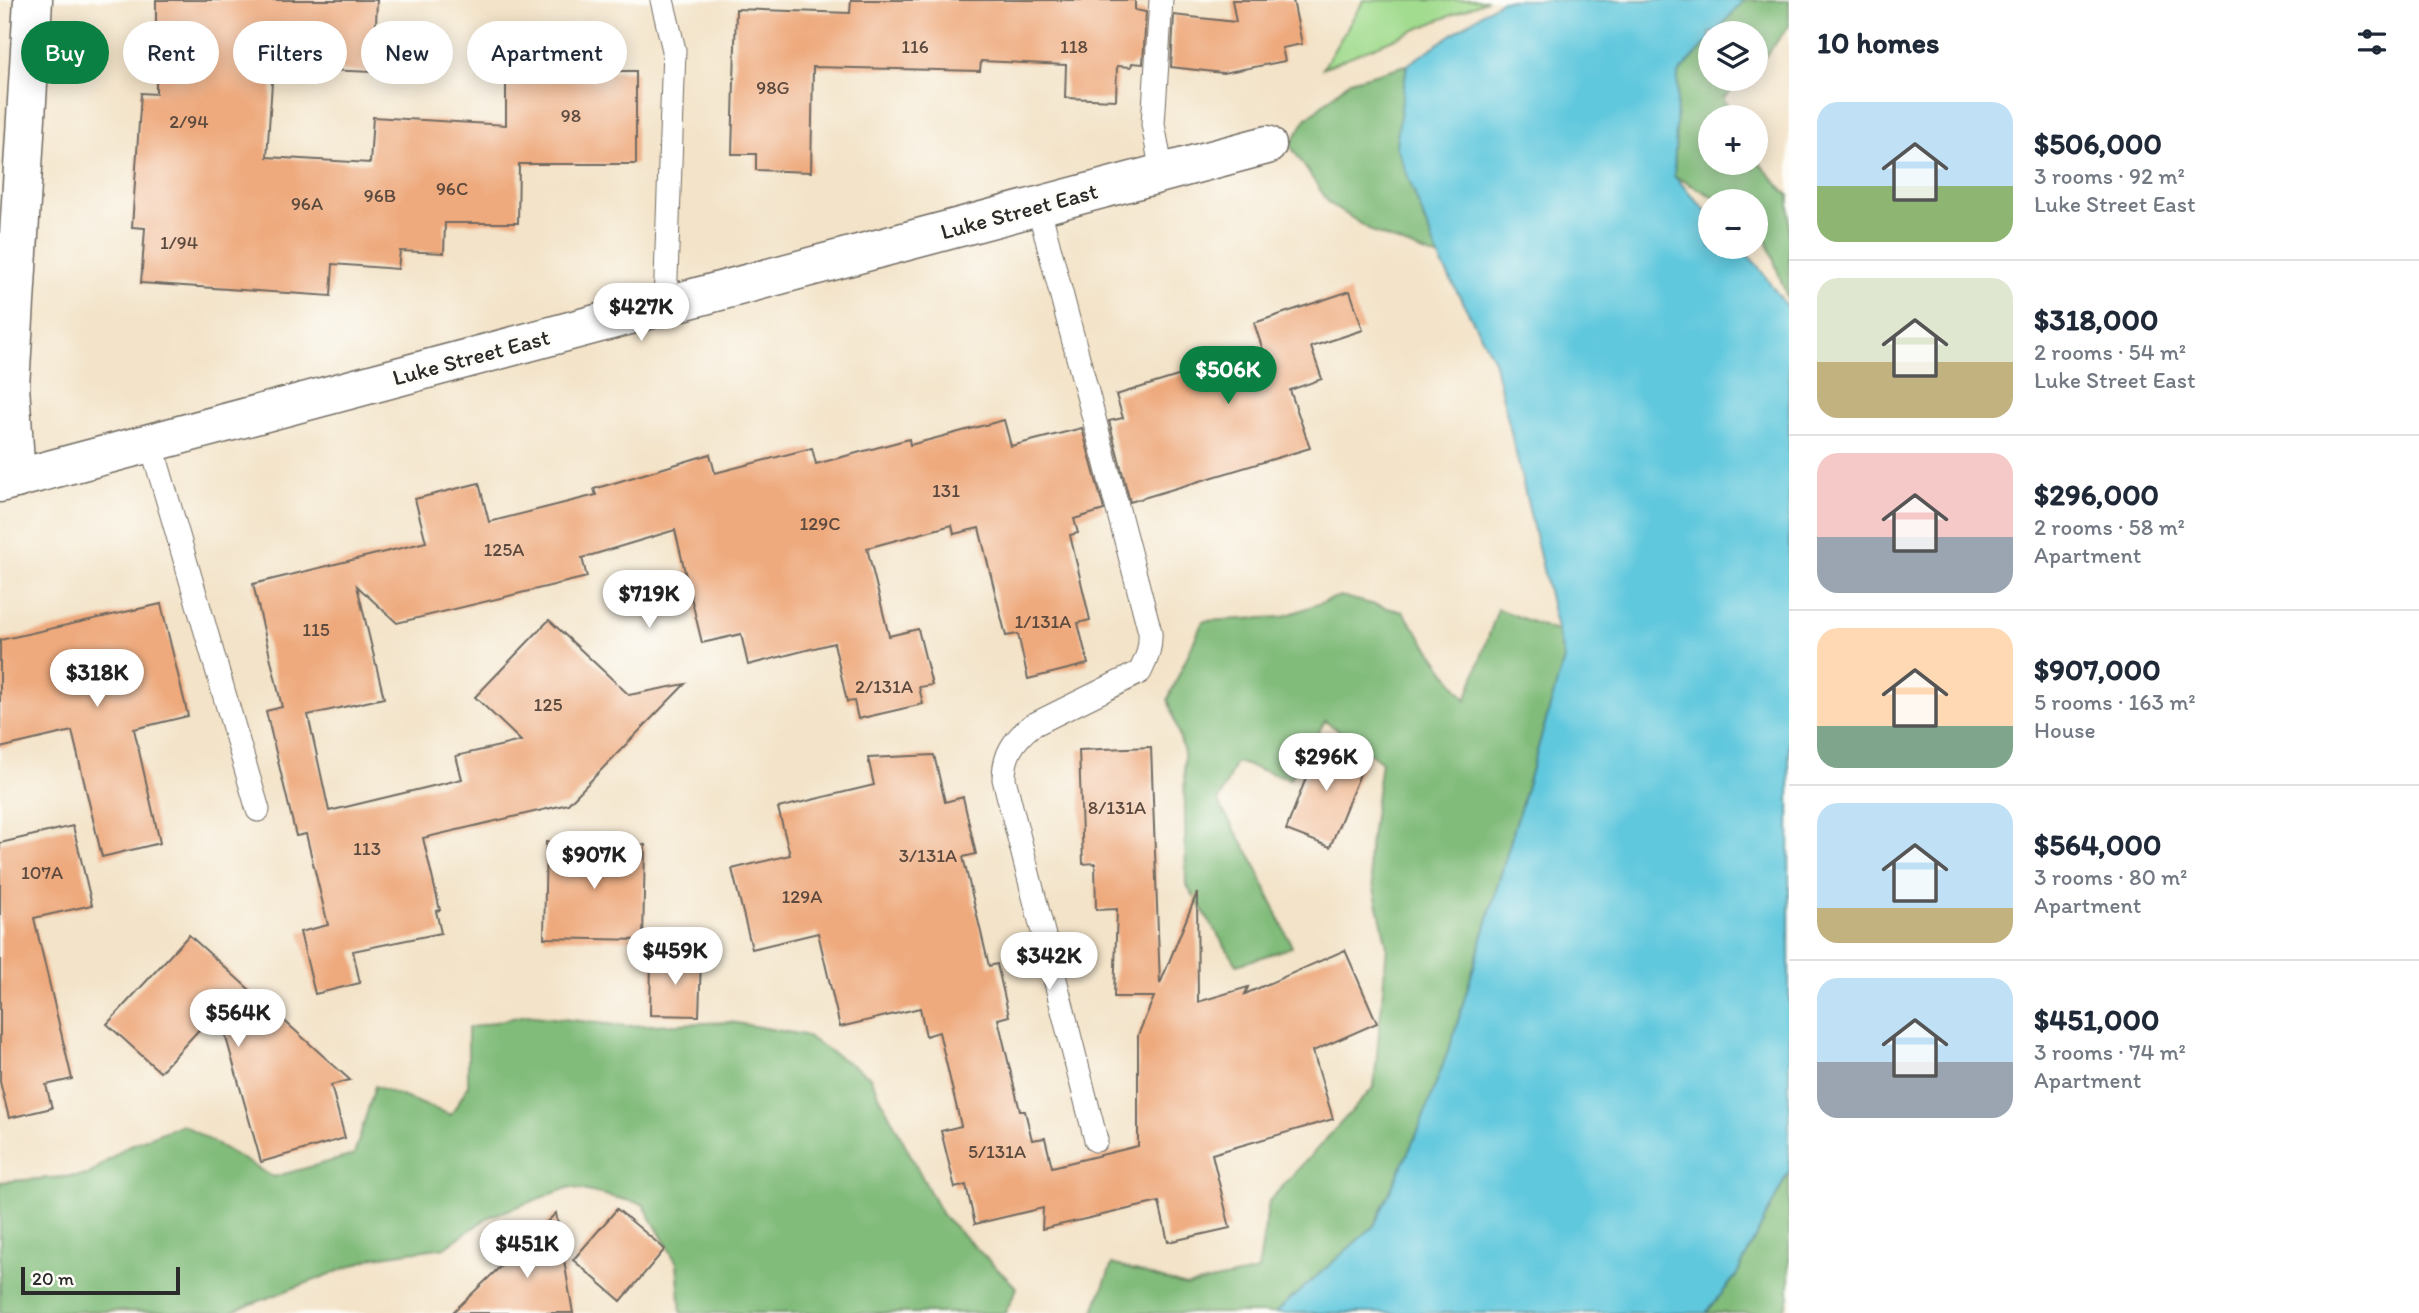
<!DOCTYPE html>
<meta charset="utf-8">
<style>
body{margin:0;font-family:Itim,sans-serif;background:#f2f2f3;color:#1f2937;height:100vh;display:flex;flex-direction:column;font-size:26px;white-space:nowrap}
*{box-sizing:border-box;margin:0}
p{font-size:23px;color:#747a83}
.icon{flex:none;width:38px;height:38px;fill:none;stroke:currentColor;stroke-width:2;stroke-linecap:round;stroke-linejoin:round}
.map{position:relative;flex:1;overflow:hidden}
.drawer{display:flex;flex-direction:column;background:#fff;width:630px}
.drawer>*{flex:none}
.hud{position:absolute;left:21px;top:21px;width:665px;height:63px;display:flex;gap:14px}
.controls{position:absolute;left:1698px;top:21px;display:grid;gap:14px}
.controls a{display:grid;place-items:center;width:70px;height:70px;border-radius:50%;background:#fff;box-shadow:0 4px 18px #0003;font-size:35px}
.scale{position:absolute;left:21px;bottom:18px;width:159px;box-sizing:border-box;padding-left:7px;border:4px solid #2b2b2b;border-top:0;font-size:19px;line-height:24px;white-space:nowrap;color:#2b2b2b;-webkit-text-stroke:5px #fdfcf7;paint-order:stroke}
.price{position:absolute;translate:-50% -60px;padding:0 16px;border-radius:24px;background:#fff;color:#222;font-size:23px;line-height:46px;filter:drop-shadow(0 2px 4px #0008)}
.price::after{content:'';position:absolute;left:50%;top:42px;width:21px;height:16px;margin-left:-10px;background:inherit;clip-path:polygon(0 0,100% 0,50% 100%)}
.price.current{background:#0b8043;color:#fff}
ul{padding:0;list-style:none}
li{display:flex;align-items:center;gap:21px;height:175px;padding:0 28px}
li+li{border-top:2px solid #e0e1e3}
li span{display:grid;place-items:center;flex:none;width:196px;height:140px;border-radius:21px;color:#555}
li>.icon{margin-inline-start:auto}
span .icon{width:84px;height:84px;fill:#fffc;stroke-width:1}
li b{font-size:30px}
h2{display:flex;justify-content:space-between;align-items:center;height:84px;padding:0 28px;font-size:30px}
.chip{padding:0 24px;border-radius:32px;background:#fff;box-shadow:0 4px 18px #0003;font-size:24px;line-height:63px}
.chip.current{background:#0b8043;color:#fff}
main{display:flex;flex:1;min-height:0}
.map>svg:first-child{display:block}
</style>
<main>
<div class="map">
<svg width="1789" height="1313" viewBox="0 0 1789 1313">
<rect width="100%" height="100%" fill="#fdfcf7"/>
<filter id="ink" filterUnits="userSpaceOnUse"><feTurbulence type="fractalNoise" baseFrequency=".0143" numOctaves="2"/><feDisplacementMap in="SourceGraphic" scale="14" xChannelSelector="R" yChannelSelector="G"/><feConvolveMatrix kernelMatrix="1 2 1 2 8 2 1 2 1" color-interpolation-filters="sRGB"/></filter>
<filter id="wash" filterUnits="userSpaceOnUse"><feTurbulence type="fractalNoise" baseFrequency=".00686" numOctaves="4" result="noise"/><feDisplacementMap in="SourceGraphic" scale="28" xChannelSelector="R" yChannelSelector="G"/><feGaussianBlur stdDeviation="1.57" result="paint"/><feColorMatrix in="noise" values="0 0 0 0 0 0 0 0 0 0 0 0 0 0 0 0 0 1.4 0 .05"/><feComposite in="paint" operator="in"/></filter>
<g filter="url(#wash)">
<rect width="100%" height="100%" fill="#f3e3c8"/>
<polygon fill="#a2dc8f" stroke="#66845d" stroke-width="2" points="1364,0 1488,0 1323,68"/>
<g fill="#81bc7a" stroke="#567452" stroke-width="2">
<polygon points="1744,0 1789,0 1789,26 1755,69 1755,33 1715,33"/>
<polygon points="1710,39 1710,79 1744,79 1723,98 1734,117 1710,117 1710,163 1755,163 1755,154 1761,165 1789,196 1789,303 1767,241 1755,230 1755,201 1721,201 1674,176 1678,74"/>
<polygon points="1407,65 1396,145 1439,258 1375,233 1329,203 1290,145 1306,119 1350,81"/>
<polygon points="1340,596 1403,612 1466,700 1498,609 1558,632 1564,659 1453,1038 1419,1129 1374,1226 1275,1313 1093,1313 1112,1264 1186,1286 1258,1271 1269,1201 1374,1087 1387,946 1368,862 1381,761 1325,721 1290,779 1236,762 1218,802 1253,860 1292,947 1237,965 1186,884 1184,752 1168,699 1203,621 1282,617"/>
<polygon points="526,1015 625,1026 731,1022 804,1035 869,1076 942,1215 1017,1288 1005,1313 681,1313 677,1263 643,1204 570,1187 489,1217 445,1247 375,1257 228,1313 104,1311 0,1313 0,1182 88,1175 126,1147 182,1124 273,1177 354,1155 375,1086 451,1115 468,1086 468,1028"/>
<polygon points="1789,1171 1789,1297 1783,1313 1706,1313 1736,1276"/>
</g>
<polygon fill="#61c8dd" stroke="#467a84" stroke-width="2" points="1502,0 1744,0 1715,33 1710,33 1710,39 1678,74 1674,176 1710,215 1710,247 1740,247 1757,265 1789,310 1789,1171 1736,1276 1706,1313 1275,1313 1374,1226 1419,1129 1453,1038 1564,659 1494,360 1439,258 1396,145 1407,65"/>
<g id="blocks">
<g fill="#eea97c">
<polygon points="156,0 377,0 374,72 273,68 267,157 370,163 373,117 506,125 506,44 554,44 555,71 636,71 636,164 519,164 518,223 445,223 444,253 400,251 398,269 333,264 331,296 141,283 145,228 132,227 141,93 156,94"/>
<polygon points="851,0 1135,0 1135,10 1146,12 1143,64 1132,63 1131,67 1117,66 1116,100 1065,98 1066,65 981,61 980,71 813,67 811,172 756,170 756,154 732,154 736,9 850,13"/>
<polygon points="1232,0 1293,0 1302,44 1282,48 1285,61 1223,73 1171,67 1174,15 1236,22"/>
<polygon points="1350,291 1363,330 1311,347 1322,379 1290,390 1310,448 1130,502 1109,421 1123,418 1116,395 1263,350 1254,323"/>
<polygon points="1004,420 1011,446 1082,428 1104,510 1074,519 1078,533 1070,535 1090,620 1078,623 1088,664 1028,679 1018,634 1006,636 979,528 954,534 952,525 867,548 889,636 918,629 932,685 919,687 923,704 858,719 854,701 847,702 834,643 748,665 741,634 702,643 675,530 582,558 587,577 397,623 357,586 384,698 308,715 329,811 462,779 456,756 521,741 475,697 549,620 629,695 685,684 568,804 423,838 440,910 436,911 441,933 353,951 360,983 315,994 300,932 328,925 306,834 296,836 266,711 282,707 253,584 426,542 415,499 479,483 489,522 596,495 594,489 710,454 715,473 812,448 816,464 909,439 910,445"/>
<polygon points="161,604 188,716 134,729 160,843 102,857 72,731 0,748 0,640"/>
<polygon points="1321,739 1367,757 1330,847 1286,830"/>
<polygon points="1151,747 1160,984 1197,893 1198,1002 1248,987 1245,994 1345,950 1377,1023 1313,1051 1333,1119 1212,1154 1230,1228 1168,1242 1159,1202 1042,1229 1043,1208 975,1224 966,1185 955,1188 941,1131 961,1126 939,1032 926,1036 920,1008 840,1027 818,933 752,949 732,869 790,855 778,808 874,785 868,758 934,755 945,802 963,797 976,854 963,857 989,966 997,964 1009,1016 998,1019 1020,1111 1025,1111 1032,1140 1045,1138 1052,1167 1138,1146 1138,1035 1154,997 1114,997 1117,909 1096,910 1095,863 1083,864 1079,750"/>
<polygon points="73,826 92,905 34,918 72,1079 46,1085 52,1108 9,1118 0,1082 0,843"/>
<polygon points="546,842 645,845 643,940 544,938"/>
<polygon points="189,935 350,1080 331,1085 345,1138 261,1162 218,1009 160,1072 107,1024"/>
<polygon points="651,958 701,959 699,1016 650,1015"/>
<polygon points="617,1209 665,1249 621,1301 573,1260"/>
<polygon points="556,1213 573,1313 452,1313"/>
</g>
</g>
</g>
<g filter="url(#ink)">
<use href="#blocks" fill-opacity="0" stroke="#716b62" stroke-width="2"/>
<g fill="none" stroke-linecap="round" stroke-linejoin="round">
<defs>
<g id="lane">
<polyline points="662,0 674,50 665,306"/>
<polyline points="1161,0 1153,124 1162,173"/>
<path d="M 1038,205 L 1150,632 C 1151,648 1147,658 1140,672 L 1031,726 C 1013,741 1004,755 1004,779 L 1096,1140"/>
<polyline points="151,443 258,810"/>
</g>
<g id="street">
<polyline points="16,479 10,386 33,0"/>
<polyline points="0,483 1267,145"/>
</g>
</defs>
<use href="#lane" stroke="#716b62" stroke-width="25"/>
<use href="#street" stroke="#716b62" stroke-width="41"/>
<use href="#lane" stroke="#fff" stroke-width="23"/>
<use href="#street" stroke="#fff" stroke-width="38"/>
</g>
</g>
<g text-anchor="middle" dominant-baseline="central" stroke-width="5" stroke-linejoin="round" paint-order="stroke">
<g font-size="19" fill="#5c4a3f">
<text x="915" y="46">116</text>
<text x="1074" y="46">118</text>
<text x="773" y="87">98G</text>
<text x="571" y="115">98</text>
<text x="189" y="121">2/94</text>
<text x="452" y="188">96C</text>
<text x="380" y="195">96B</text>
<text x="307" y="203">96A</text>
<text x="179" y="242">1/94</text>
<text x="946" y="490">131</text>
<text x="820" y="523">129C</text>
<text x="504" y="549">125A</text>
<text x="1043" y="621">1/131A</text>
<text x="316" y="629">115</text>
<text x="884" y="686">2/131A</text>
<text x="548" y="704">125</text>
<text x="1117" y="807">8/131A</text>
<text x="367" y="848">113</text>
<text x="928" y="855">3/131A</text>
<text x="42" y="872">107A</text>
<text x="802" y="896">129A</text>
<text x="997" y="1151">5/131A</text>
</g>
<g font-size="23" fill="#2b2b2b" stroke="#fdfcf7">
<text transform="translate(1019 211) rotate(-15)">Luke Street East</text>
<text transform="translate(471 357) rotate(-15)">Luke Street East</text>
</g>
</g>
</svg>
<div class="controls">
<a><svg class="icon" aria-label="layers" viewBox="0 0 24 24"><path d="M12 4l9 5-9 5-9-5zM3 14l9 5 9-5"/></svg></a>
<a>+</a>
<a>−</a>
</div>
<div class="scale">20 m</div>
<b class="price" style="left:641px;top:343px">$427K</b>
<b class="price current" style="left:1228px;top:406px">$506K</b>
<b class="price" style="left:649px;top:630px">$719K</b>
<b class="price" style="left:97px;top:709px">$318K</b>
<b class="price" style="left:1326px;top:793px">$296K</b>
<b class="price" style="left:594px;top:891px">$907K</b>
<b class="price" style="left:675px;top:987px">$459K</b>
<b class="price" style="left:1049px;top:992px">$342K</b>
<b class="price" style="left:238px;top:1049px">$564K</b>
<b class="price" style="left:527px;top:1280px">$451K</b>
<div class="hud">
<a class="chip current">Buy</a>
<a class="chip">Rent</a>
<a class="chip">Filters</a>
<a class="chip">New</a>
<a class="chip">Apartment</a>
</div>
</div>
<section class="drawer">
<h2>10 homes<svg class="icon" aria-label="filters" viewBox="0 0 24 24"><path d="M4 7h16M4 17h16"/><circle cx="9" cy="7" r="2"/><circle cx="15" cy="17" r="2"/></svg></h2>
<ul>
<li><span style="background:linear-gradient(#bfe0f5 60%,#8fb573 0)"><svg class="icon" aria-label="home" viewBox="0 0 24 24"><path d="M3 11l9-7 9 7M6 9v11h12V9"/></svg></span><div><b>$506,000</b><p>3 rooms · 92 m²</p><p>Luke Street East</p></div></li>
<li><span style="background:linear-gradient(#dfe7d0 60%,#c2b280 0)"><svg class="icon" aria-label="home" viewBox="0 0 24 24"><path d="M3 11l9-7 9 7M6 9v11h12V9"/></svg></span><div><b>$318,000</b><p>2 rooms · 54 m²</p><p>Luke Street East</p></div></li>
<li><span style="background:linear-gradient(#f6c9c9 60%,#9aa5b1 0)"><svg class="icon" aria-label="home" viewBox="0 0 24 24"><path d="M3 11l9-7 9 7M6 9v11h12V9"/></svg></span><div><b>$296,000</b><p>2 rooms · 58 m²</p><p>Apartment</p></div></li>
<li><span style="background:linear-gradient(#ffd9b3 70%,#7fa58c 0)"><svg class="icon" aria-label="home" viewBox="0 0 24 24"><path d="M3 11l9-7 9 7M6 9v11h12V9"/></svg></span><div><b>$907,000</b><p>5 rooms · 163 m²</p><p>House</p></div></li>
<li><span style="background:linear-gradient(#bfe0f5 75%,#c2b280 0)"><svg class="icon" aria-label="home" viewBox="0 0 24 24"><path d="M3 11l9-7 9 7M6 9v11h12V9"/></svg></span><div><b>$564,000</b><p>3 rooms · 80 m²</p><p>Apartment</p></div></li>
<li><span style="background:linear-gradient(#bfe0f5 60%,#9aa5b1 0)"><svg class="icon" aria-label="home" viewBox="0 0 24 24"><path d="M3 11l9-7 9 7M6 9v11h12V9"/></svg></span><div><b>$451,000</b><p>3 rooms · 74 m²</p><p>Apartment</p></div></li>
</ul>
</section>
</main>
